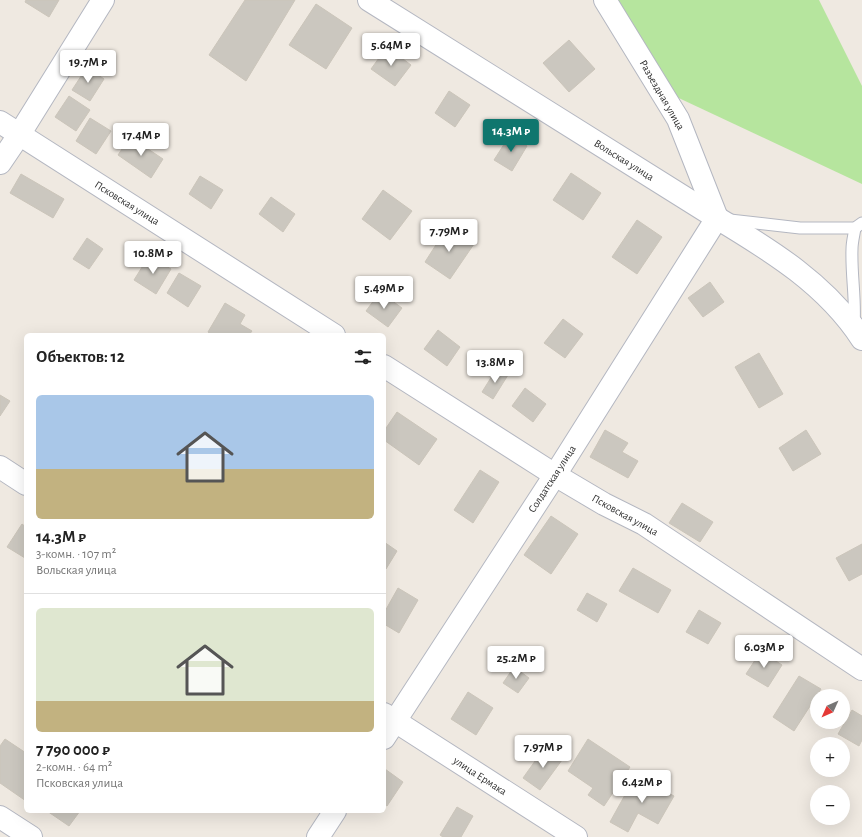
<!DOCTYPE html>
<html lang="ru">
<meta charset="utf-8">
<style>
body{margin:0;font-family:"Alegreya Sans",sans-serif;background:#f6f6f6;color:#222;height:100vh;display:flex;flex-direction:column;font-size:15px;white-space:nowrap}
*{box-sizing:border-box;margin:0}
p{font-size:13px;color:#767676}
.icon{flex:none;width:22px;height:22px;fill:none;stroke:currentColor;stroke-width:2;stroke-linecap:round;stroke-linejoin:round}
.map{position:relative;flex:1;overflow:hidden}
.side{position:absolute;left:24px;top:333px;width:362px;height:480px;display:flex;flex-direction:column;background:#fff;border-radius:6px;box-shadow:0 4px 16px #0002}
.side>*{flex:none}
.needle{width:26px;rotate:225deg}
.tools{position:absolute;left:810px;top:689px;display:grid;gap:8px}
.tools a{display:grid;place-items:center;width:40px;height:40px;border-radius:50%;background:#fff;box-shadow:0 4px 16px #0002;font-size:20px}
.price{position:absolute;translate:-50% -34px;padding:0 9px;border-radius:4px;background:#fff;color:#222;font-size:13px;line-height:26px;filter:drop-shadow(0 1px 2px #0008)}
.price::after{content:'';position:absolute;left:50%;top:24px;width:12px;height:9px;margin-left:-6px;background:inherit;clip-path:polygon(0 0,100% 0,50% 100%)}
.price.on{background:#0f766e;color:#fff}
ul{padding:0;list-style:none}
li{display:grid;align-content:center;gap:8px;height:212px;padding:0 12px}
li+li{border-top:1px solid #e0e0e0}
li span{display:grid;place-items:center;height:124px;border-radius:6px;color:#555}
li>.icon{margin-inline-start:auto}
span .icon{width:72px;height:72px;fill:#fffc;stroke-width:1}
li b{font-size:17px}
h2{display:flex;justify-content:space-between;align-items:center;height:48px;padding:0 12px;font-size:17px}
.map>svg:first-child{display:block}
</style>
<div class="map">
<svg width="862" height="837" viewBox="0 0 862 837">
<rect width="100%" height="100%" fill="#efe9e1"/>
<polygon fill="#b6e59e" points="599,0 819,0 862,86 862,184 651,85"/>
<g fill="#cbc7bf" stroke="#cbc5ba">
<polygon points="26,0 59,0 49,17 25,2"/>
<polygon points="245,0 295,0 246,81 209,55"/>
<polygon points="316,4 352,28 326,69 289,45"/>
<polygon points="569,40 595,69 569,92 543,63"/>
<polygon points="387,47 411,65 395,86 371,69"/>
<polygon points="87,67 104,79 90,101 72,90"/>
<polygon points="449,91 470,105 455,127 435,113"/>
<polygon points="69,96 90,110 76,131 55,117"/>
<polygon points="90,118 111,131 96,154 76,141"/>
<polygon points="510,135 527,146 512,171 494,160"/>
<polygon points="130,137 163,159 151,178 118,155"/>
<polygon points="571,173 601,193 583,220 553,200"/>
<polygon points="21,174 64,199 53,218 10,193"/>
<polygon points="200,176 223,190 211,209 189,194"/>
<polygon points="383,190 412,211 390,240 362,219"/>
<polygon points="271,197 295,214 283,232 259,214"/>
<polygon points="637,220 662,237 637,274 612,257"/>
<polygon points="448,226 474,244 450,279 425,262"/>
<polygon points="87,238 103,249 89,269 73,259"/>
<polygon points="149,256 171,269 156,294 134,280"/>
<polygon points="179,273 201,286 188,307 167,293"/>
<polygon points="710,282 724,302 703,317 688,298"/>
<polygon points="380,292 402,308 388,327 366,311"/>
<polygon points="225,303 245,315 240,324 252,331 249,335 212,335 208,332"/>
<polygon points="563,319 583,334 565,358 544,343"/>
<polygon points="438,330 460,347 447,366 424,349"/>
<polygon points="759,353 783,394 759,408 735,367"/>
<polygon points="497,368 508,375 493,399 482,392"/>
<polygon points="525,388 546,404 533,422 512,406"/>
<polygon points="0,395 10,401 0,416"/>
<polygon points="397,412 437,439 419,465 384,440 384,431"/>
<polygon points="605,430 628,443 622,452 638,461 628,478 590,457"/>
<polygon points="806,430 821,454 793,471 779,448"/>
<polygon points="480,470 499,482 473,523 454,510"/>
<polygon points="682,503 713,522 700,542 669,523"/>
<polygon points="551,516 578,534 551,574 524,555"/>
<polygon points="22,524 26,527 25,558 7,547"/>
<polygon points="384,542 397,551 386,569 384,568"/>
<polygon points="862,544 862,574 849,581 836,558"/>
<polygon points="633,568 671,590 658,613 619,591"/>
<polygon points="398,588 418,600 399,633 384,624 384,613"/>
<polygon points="587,593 607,604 597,622 577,610"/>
<polygon points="699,610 721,623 708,644 686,632"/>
<polygon points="761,651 782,665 768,687 746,674"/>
<polygon points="514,667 529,678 518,693 503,683"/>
<polygon points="799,676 821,689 794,731 773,717"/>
<polygon points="468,692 493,708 476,735 451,719"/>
<polygon points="852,710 862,716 862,740 859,746 838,734"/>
<polygon points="5,739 26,753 26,801 0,783 0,746"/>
<polygon points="588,739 630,767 604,806 588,795 593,788 568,771"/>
<polygon points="545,747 562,760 540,790 523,778"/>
<polygon points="385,769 403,782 387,806 384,804 384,771"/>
<polygon points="636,775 674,796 658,824 638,813 628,832 610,822"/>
<polygon points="457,807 473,816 461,837 443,837 440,835"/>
<polygon points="47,811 80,811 69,826"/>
</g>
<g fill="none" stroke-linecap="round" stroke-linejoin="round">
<defs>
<g id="lane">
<polyline points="730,220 800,228 855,228 862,223"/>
<path d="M 854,325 C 856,299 851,275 852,249 C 852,242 854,235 855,228"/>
</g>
<g id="street">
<polyline points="0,122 334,335"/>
<polyline points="0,163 19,135 103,0"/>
<polyline points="384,366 555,475 604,504 644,524 862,669"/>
<polyline points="0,467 26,484"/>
<polyline points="384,714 576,837"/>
<polyline points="384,738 555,475 717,218 678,119 605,0"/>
<polyline points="0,817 31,837"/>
<polyline points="318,837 335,811"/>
</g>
<path id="secondary" d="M 369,0 L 717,218 C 772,251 827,285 862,339"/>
</defs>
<use href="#lane" stroke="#b4b7c1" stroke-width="13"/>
<use href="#street" stroke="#b4b7c1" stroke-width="24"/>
<use href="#secondary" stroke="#b4b7c1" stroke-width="24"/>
<use href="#lane" stroke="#fff" stroke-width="11"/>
<use href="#street" stroke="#fff" stroke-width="22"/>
<use href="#secondary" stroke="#fff" stroke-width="22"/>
</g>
<g text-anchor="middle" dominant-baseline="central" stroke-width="3" stroke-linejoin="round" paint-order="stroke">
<g font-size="11" fill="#2e2e2e" stroke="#fff">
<text transform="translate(662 95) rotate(60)">Разъездная улица</text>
<text transform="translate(624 160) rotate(32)">Вольская улица</text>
<text transform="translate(127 203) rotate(32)">Псковская улица</text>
<text transform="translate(552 479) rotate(-57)">Солдатская улица</text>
<text transform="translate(625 515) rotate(29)">Псковская улица</text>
<text transform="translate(480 776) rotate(33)">улица Ермака</text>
</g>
</g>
</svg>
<div class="tools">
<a><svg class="needle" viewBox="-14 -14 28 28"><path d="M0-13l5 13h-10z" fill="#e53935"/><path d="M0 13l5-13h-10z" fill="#767676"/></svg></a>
<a>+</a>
<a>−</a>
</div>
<b class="price" style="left:391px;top:67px">5.64M ₽</b>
<b class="price" style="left:88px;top:84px">19.7M ₽</b>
<b class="price on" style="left:511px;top:153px">14.3M ₽</b>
<b class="price" style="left:141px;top:157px">17.4M ₽</b>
<b class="price" style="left:449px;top:253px">7.79M ₽</b>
<b class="price" style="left:153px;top:275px">10.8M ₽</b>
<b class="price" style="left:384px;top:310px">5.49M ₽</b>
<b class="price" style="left:495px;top:384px">13.8M ₽</b>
<b class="price" style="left:764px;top:669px">6.03M ₽</b>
<b class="price" style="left:516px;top:680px">25.2M ₽</b>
<b class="price" style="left:543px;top:769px">7.97M ₽</b>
<b class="price" style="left:642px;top:804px">6.42M ₽</b>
<section class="side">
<h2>Объектов: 12<svg class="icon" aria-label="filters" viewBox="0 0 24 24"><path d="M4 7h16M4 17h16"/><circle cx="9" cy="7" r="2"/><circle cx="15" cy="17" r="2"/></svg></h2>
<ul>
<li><span style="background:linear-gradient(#a9c7e8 60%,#c2b280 0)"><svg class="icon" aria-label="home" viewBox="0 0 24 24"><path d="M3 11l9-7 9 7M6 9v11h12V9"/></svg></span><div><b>14.3M ₽</b><p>3-комн. · 107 m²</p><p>Вольская улица</p></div></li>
<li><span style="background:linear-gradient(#dfe7d0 75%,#c2b280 0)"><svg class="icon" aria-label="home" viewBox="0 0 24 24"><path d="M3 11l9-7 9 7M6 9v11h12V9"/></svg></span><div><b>7 790 000 ₽</b><p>2-комн. · 64 m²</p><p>Псковская улица</p></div></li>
</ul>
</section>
</div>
